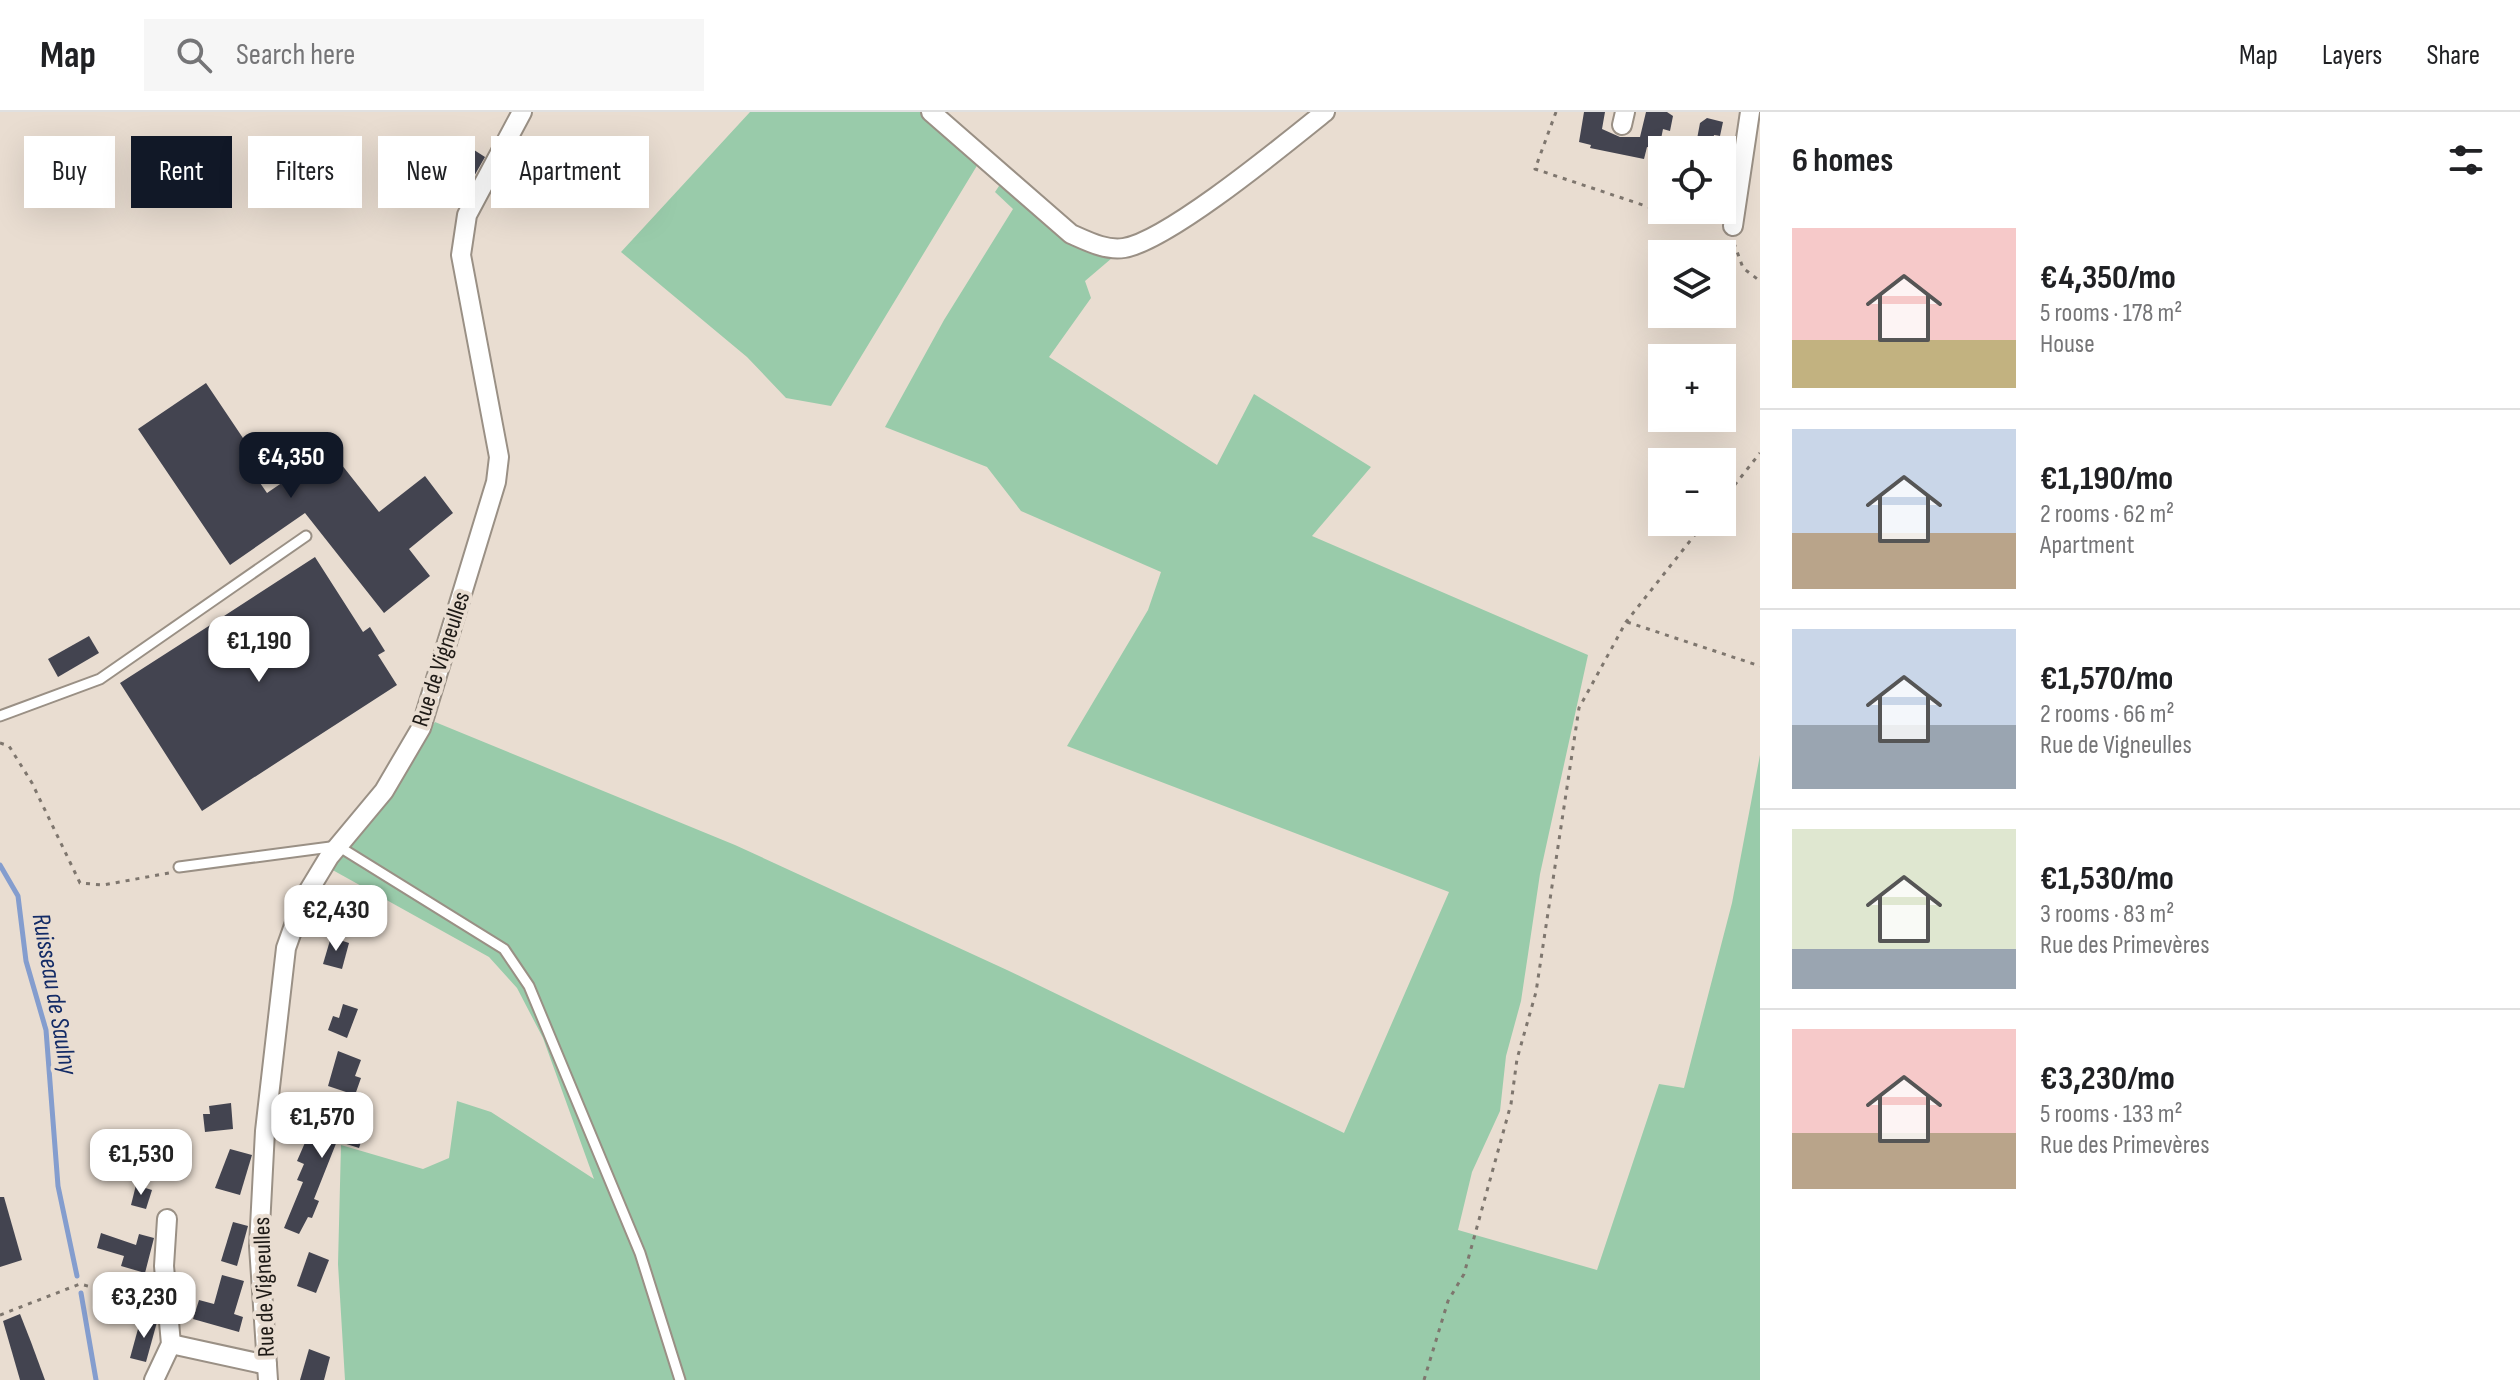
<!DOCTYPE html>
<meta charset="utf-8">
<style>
body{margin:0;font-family:"Sofia Sans Condensed",sans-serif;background:#f6f6f6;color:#202124;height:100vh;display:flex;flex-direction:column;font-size:30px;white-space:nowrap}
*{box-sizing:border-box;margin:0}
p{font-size:26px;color:#757577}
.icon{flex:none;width:44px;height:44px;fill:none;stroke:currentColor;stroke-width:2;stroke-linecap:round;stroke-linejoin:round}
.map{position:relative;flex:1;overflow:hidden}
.details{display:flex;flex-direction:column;background:#fff;width:760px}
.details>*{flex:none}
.banner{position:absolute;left:24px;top:24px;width:760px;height:72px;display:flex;gap:16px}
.tools{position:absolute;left:1648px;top:24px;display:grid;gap:16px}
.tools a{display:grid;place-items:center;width:88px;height:88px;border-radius:0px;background:#fff;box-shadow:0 8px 32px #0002;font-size:40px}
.price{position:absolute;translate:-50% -68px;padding:0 18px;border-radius:16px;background:#fff;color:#222;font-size:26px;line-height:52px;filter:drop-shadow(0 2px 4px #0008)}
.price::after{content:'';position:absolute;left:50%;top:48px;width:24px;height:18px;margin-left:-12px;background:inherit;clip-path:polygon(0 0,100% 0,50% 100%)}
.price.current{background:#111827;color:#fff}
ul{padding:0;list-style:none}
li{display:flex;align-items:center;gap:24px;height:200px;padding:0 32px}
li+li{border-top:2px solid #e0e0e0}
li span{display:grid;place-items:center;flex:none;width:224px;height:160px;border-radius:0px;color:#555}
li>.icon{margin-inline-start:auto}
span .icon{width:96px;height:96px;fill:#fffc;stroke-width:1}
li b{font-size:34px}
h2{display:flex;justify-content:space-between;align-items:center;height:96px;padding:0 32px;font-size:34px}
.tag{padding:0 28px;border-radius:0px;background:#fff;box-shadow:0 8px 32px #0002;font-size:28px;line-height:72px}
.tag.current{background:#111827;color:#fff}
header{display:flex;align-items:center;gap:48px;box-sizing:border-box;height:112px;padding:0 40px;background:#fff;border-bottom:2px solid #e0e0e0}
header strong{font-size:38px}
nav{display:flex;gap:44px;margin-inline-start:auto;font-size:28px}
.search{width:560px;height:72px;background:#f6f6f6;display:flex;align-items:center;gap:20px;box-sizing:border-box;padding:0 28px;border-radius:0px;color:#757577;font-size:30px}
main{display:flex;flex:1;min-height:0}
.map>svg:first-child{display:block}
</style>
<header>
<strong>Map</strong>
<div class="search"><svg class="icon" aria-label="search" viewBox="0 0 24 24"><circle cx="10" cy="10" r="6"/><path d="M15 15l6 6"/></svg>Search here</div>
<nav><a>Map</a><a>Layers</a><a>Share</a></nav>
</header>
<main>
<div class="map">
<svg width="1760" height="1268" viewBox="0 0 1760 1268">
<rect width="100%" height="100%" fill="#e9ddd1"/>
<g fill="#99cbaa">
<polygon points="750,0 920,0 978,52 831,294 786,286 747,245 621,140"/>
<path d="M 1001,71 C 1035,103 1067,130 1112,146 L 1085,169 L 1091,186 L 1049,245 L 1217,353 L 1254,282 L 1371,355 L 1312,424 L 1588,543 L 1540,762 L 1521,889 L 1506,944 L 1500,999 L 1472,1060 L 1458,1118 L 1597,1158 L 1659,972 L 1684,976 L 1732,791 L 1760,643 L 1760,1268 L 345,1268 L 338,1152 L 341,1033 L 423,1057 L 449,1046 L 457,989 L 491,1000 L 594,1067 L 543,926 L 517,876 L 489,845 L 329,756 L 390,677 L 435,610 L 735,733 L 1007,858 L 1344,1021 L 1449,780 L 1067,634 L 1148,498 L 1161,460 L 1021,399 L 987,355 L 885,315 L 944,208 L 1013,97 L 995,80 Z"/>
</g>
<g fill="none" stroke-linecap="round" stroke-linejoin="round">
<g stroke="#849dce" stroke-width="5">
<polyline points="0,753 18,784 26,849 46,918 58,1074 77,1164"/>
<polyline points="81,1181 96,1268"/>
</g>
</g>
<g fill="#434450">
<polygon points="1584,0 1605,0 1602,17 1620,25 1640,25 1646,0 1667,0 1673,4 1670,19 1663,17 1659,37 1647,35 1644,47 1590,36 1591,33 1579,30"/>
<polygon points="1707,6 1723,10 1720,24 1714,23 1713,30 1697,27 1700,11"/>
<polygon points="460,29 485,45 473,66 447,49"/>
<polygon points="206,271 249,335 240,342 267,381 330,338 379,400 425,364 453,401 409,437 430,464 384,501 305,401 230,453 138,317"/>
<polygon points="315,445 363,520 370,515 385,539 378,543 397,573 202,699 120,571 215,510 229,534 224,504"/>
<polygon points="89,524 99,541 58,565 48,547"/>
<polygon points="331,825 349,831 342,857 323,852"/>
<polygon points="343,892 358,897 347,926 328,918 333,904 339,906"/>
<polygon points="338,939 361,948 355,964 361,966 355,983 328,974"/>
<polygon points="231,991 233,1017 205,1020 203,1002 210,1002 209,994"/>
<polygon points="344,994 370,1003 359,1036 337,1029 314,1087 319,1089 312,1106 308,1105 299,1122 284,1116 303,1070 297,1068 304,1052 297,1049 307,1026 299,1023 304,1008 334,1020"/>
<polygon points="230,1037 252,1043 240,1083 215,1076"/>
<polygon points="136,1073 152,1078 146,1097 131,1093"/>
<polygon points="0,1085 4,1085 22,1148 0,1155"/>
<polygon points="233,1110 248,1114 237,1154 221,1149"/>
<polygon points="101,1121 136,1133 139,1122 154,1126 145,1161 121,1154 124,1144 97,1136"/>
<polygon points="309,1140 329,1148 316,1181 297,1174"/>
<polygon points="222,1163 244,1169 234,1202 243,1205 239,1220 193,1207 199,1188 214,1192"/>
<polygon points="20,1202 31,1230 45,1268 20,1268 3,1209"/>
<polygon points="141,1206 157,1210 146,1250 130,1246"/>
<polygon points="309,1237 330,1245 324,1268 300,1268"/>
</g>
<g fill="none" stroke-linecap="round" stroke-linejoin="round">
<defs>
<g id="lane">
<polyline points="0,604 100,567 306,424"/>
<polyline points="179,755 338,734 504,837 529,874 640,1141 680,1268"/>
</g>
<g id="street">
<path d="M 931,0 L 1071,122 C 1087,129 1106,139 1124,136 C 1168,129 1285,32 1325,0"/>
<polyline points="1622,13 1625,0"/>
<polyline points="1733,114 1750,0"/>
<polyline points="171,1232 267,1253"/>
<polyline points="154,1268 171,1232 164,1154 167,1107"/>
<polyline points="268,1268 259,1134 265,1019 286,836 303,788 329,745 384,679 421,616 496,370 499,345 461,143 467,103 522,0"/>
</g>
</defs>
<use href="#lane" stroke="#9a9085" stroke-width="13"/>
<use href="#street" stroke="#9a9085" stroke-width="22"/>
<g stroke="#7e766e" stroke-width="3" stroke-dasharray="4 6" stroke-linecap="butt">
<polyline points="1556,0 1535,57 1667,101 1716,109"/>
<polyline points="1734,131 1743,156 1760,169"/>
<polyline points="1722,389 1760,341"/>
<polyline points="1627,510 1760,554"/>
<polyline points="0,631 9,634 32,671 80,771 103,773 169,761"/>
<polyline points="0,1203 80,1172 152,1191"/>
<polyline points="1424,1268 1448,1189 1464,1162 1511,992 1517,947 1536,880 1579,596 1626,510 1705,410"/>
</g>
<use href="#lane" stroke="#fff" stroke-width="9"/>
<use href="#street" stroke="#fff" stroke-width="18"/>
</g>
<g text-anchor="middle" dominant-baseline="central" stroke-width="8" stroke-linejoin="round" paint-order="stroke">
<g font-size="24" fill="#1e1a16" stroke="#e9ddd1">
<text transform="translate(441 547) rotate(-72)">Rue de Vigneulles</text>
<text transform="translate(264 1175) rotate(-92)">Rue de Vigneulles</text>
</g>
<g font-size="26" font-style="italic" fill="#132b66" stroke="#e9ddd1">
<text transform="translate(54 882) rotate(80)">Ruisseau de Saulny</text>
</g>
</g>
</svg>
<div class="tools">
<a><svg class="icon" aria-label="locate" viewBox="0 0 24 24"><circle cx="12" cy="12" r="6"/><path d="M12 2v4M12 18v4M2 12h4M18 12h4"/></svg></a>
<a><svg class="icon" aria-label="layers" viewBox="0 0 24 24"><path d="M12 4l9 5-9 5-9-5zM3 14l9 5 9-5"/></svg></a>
<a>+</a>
<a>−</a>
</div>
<b class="price current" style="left:291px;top:388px">€4,350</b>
<b class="price" style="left:259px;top:572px">€1,190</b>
<b class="price" style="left:336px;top:841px">€2,430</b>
<b class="price" style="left:322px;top:1048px">€1,570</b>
<b class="price" style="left:141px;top:1085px">€1,530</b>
<b class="price" style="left:144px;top:1228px">€3,230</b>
<div class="banner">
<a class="tag">Buy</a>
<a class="tag current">Rent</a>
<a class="tag">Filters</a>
<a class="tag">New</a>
<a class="tag">Apartment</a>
</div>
</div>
<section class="details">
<h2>6 homes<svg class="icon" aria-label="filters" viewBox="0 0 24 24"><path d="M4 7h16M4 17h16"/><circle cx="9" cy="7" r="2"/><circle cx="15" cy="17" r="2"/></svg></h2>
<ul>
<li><span style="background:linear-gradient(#f6c9c9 70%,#c2b280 0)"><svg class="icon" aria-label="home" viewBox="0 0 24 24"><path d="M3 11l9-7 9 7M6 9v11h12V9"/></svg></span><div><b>€4,350/mo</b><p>5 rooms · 178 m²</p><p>House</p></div></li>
<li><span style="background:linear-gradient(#c9d6e8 65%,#b9a48a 0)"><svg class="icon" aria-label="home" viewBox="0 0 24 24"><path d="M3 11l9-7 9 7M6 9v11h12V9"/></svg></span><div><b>€1,190/mo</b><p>2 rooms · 62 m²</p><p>Apartment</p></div></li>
<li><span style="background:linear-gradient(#c9d6e8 60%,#9aa5b1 0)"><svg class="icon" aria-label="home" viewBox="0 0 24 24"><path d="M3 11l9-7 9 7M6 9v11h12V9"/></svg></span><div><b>€1,570/mo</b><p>2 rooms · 66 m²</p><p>Rue de Vigneulles</p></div></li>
<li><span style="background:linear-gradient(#dfe7d0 75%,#9aa5b1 0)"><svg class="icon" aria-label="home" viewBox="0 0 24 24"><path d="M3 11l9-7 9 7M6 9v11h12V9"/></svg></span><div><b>€1,530/mo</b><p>3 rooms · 83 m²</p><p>Rue des Primevères</p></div></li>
<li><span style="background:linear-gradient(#f6c9c9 65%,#b9a48a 0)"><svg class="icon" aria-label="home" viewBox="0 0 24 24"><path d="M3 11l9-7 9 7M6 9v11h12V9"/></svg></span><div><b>€3,230/mo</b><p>5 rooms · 133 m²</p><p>Rue des Primevères</p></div></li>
</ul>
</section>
</main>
